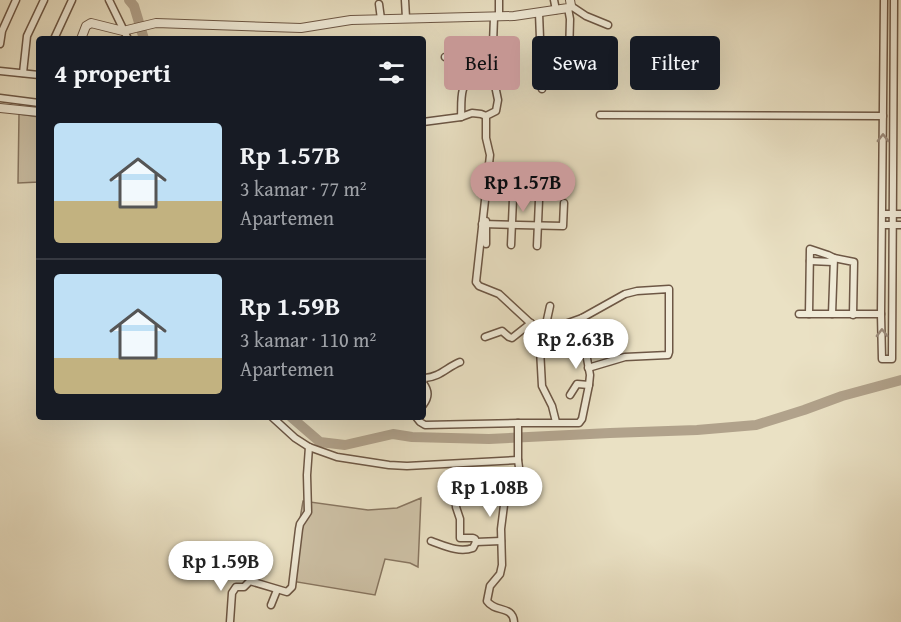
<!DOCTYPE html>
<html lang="id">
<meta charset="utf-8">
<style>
body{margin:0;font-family:"Gentium Book Plus",serif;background:#20242c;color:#f1f3f6;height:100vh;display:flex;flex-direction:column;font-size:22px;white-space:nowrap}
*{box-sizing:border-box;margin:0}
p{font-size:20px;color:#9ea1a6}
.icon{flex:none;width:33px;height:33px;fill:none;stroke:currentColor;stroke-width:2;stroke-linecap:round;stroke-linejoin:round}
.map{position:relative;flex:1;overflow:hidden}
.side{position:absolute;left:36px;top:36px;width:390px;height:384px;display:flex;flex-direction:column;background:#171b24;border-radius:6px;box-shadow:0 6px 24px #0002}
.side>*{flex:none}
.top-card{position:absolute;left:444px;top:36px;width:366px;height:54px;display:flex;gap:12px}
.price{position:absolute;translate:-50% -51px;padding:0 14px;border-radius:21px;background:#fff;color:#222;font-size:20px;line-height:39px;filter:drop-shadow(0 2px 3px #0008)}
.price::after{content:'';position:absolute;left:50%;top:36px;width:18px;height:14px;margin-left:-9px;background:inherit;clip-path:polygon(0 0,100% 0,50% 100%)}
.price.active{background:#c59692;color:#111}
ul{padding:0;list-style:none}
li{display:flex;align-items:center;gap:18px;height:150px;padding:0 18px}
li+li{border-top:2px solid #363941}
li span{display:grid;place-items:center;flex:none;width:168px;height:120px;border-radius:6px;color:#555}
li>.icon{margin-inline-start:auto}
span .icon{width:72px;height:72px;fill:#fffc;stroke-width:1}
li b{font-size:26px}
h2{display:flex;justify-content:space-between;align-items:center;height:72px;padding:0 18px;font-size:26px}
.tag{padding:0 21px;border-radius:6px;background:#171b24;box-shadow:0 6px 24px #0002;font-size:21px;line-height:54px}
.tag.active{background:#c59692;color:#111}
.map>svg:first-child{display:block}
</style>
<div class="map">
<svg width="901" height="622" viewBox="0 0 901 622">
<rect width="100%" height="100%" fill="#eae1c4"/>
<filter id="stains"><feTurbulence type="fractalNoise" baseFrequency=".00333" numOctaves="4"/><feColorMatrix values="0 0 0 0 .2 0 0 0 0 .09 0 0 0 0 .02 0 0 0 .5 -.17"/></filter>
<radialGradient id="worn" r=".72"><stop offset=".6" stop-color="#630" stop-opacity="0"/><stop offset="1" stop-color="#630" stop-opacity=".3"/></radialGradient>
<g fill="#cec2a7" stroke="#887661" stroke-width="1.5">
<polygon points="19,114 39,117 39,182 18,183"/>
<polygon points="421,498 418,567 410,563 385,559 375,595 291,581 296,543 303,501 368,510 397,508"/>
</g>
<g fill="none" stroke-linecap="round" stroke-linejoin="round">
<g stroke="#b1a28b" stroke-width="10">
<polyline points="129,0 134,6 144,39"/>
<polyline points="291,417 320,442 345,445 393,434 412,437 489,439 610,433 697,430 756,425 804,410 842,396 901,380"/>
</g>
<defs>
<g id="minor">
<polyline points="109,0 128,39"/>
<polyline points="405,0 406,18"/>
<polyline points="554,0 556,10"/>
<polyline points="884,0 881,314 882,359 892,359 894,0"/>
<polyline points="379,4 381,19"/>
<polyline points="571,6 586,16 608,25"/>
<polyline points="568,8 570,19 569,56"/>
<polyline points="539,13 542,89"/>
<polyline points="499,16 499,0"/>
<polyline points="494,17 492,71 498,100 496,111 486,116 486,138 490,155 476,282 479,286 499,294 539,331 542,386 552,406 556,422"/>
<polyline points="54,39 72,0"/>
<polyline points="0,44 2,31 16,0"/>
<polyline points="445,57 470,56 472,52 493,52"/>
<polyline points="0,71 39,75"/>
<polyline points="23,73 27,36 44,0"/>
<polyline points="0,98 39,103"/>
<polyline points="600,115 883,116"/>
<path d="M 461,117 C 462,105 458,82 474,78 C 480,77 487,78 493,78"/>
<polyline points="423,122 461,117 472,113 481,114 486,116"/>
<polyline points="883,214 901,214"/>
<polyline points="482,224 563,226 564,203"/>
<polyline points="883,225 901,225"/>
<polyline points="486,244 486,221"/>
<polyline points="511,245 513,199"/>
<polyline points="537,246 539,200"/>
<polyline points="834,258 854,262 853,315"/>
<polyline points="810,261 833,262"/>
<polyline points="799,314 881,314"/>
<polyline points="809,314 810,249 828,255 834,258 832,314"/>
<polyline points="545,329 550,306"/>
<polyline points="539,331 554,328 582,318 625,294 637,291 669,289 669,352 668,355 625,357 588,368"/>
<polyline points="485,337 502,331 509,337 512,338 531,323"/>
<path d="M 423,381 L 425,378 C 440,377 447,367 460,362"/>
<path d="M 423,383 C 429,391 429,397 423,405"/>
<polyline points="570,395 577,384 589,385"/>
<polyline points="272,417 295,438 309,447 337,457 389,465 407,466 518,460"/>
<polyline points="416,417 420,422 425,425 518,423"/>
<polyline points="450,484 451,493 456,496 456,507 460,519 460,538 473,538 475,539 476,542 501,541"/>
<path d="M 431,541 C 445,546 459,553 473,548 L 476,542"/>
<polyline points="271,605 277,590"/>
<polyline points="230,622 232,593 236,587 244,587 250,581 287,592 292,587 299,529 300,524 308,512 307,475 309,447"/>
<path d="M 514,622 C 513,605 495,613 487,601 L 490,586 L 500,574 L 502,565 L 501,529 L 504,505 L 506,499 L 519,486 L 521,482 L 518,460 L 518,423 L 579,423 L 582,419 L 589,385 L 590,375 L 586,353 L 587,345 L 591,331 L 582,318"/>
</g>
<g id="tertiary">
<polyline points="81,39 86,26 91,23 123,31 156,23 301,28 351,20 514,16 568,8 571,6 570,0"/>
<polyline points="0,108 39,112"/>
</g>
</defs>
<use href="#minor" stroke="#6d5745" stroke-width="9"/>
<use href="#tertiary" stroke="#6d5745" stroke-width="10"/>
<use href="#minor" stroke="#f1ecd9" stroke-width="6"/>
<use href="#tertiary" stroke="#f1ecd9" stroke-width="8"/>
</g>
<defs><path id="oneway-chevron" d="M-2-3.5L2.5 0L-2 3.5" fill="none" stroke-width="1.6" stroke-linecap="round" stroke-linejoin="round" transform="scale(1.5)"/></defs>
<g stroke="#9a8a7a">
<use href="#oneway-chevron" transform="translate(883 138) rotate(-90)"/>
<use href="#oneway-chevron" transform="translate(882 333) rotate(-91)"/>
</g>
<rect width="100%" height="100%" filter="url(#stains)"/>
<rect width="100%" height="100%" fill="url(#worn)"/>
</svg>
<b class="price active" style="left:523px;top:213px">Rp 1.57B</b>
<b class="price" style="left:576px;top:370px">Rp 2.63B</b>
<b class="price" style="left:490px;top:518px">Rp 1.08B</b>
<b class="price" style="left:221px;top:592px">Rp 1.59B</b>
<div class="top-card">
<a class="tag active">Beli</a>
<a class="tag">Sewa</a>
<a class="tag">Filter</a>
</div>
<section class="side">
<h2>4 properti<svg class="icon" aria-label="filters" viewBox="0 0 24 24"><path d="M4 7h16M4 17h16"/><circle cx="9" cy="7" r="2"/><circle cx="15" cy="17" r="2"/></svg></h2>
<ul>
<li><span style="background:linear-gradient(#bfe0f5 65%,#c2b280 0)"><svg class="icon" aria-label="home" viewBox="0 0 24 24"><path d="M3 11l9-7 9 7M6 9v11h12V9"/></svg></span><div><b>Rp 1.57B</b><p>3 kamar · 77 m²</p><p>Apartemen</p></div></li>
<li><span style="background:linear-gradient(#bfe0f5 70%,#c2b280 0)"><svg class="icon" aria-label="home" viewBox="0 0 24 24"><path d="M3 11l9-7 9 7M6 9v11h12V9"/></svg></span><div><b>Rp 1.59B</b><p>3 kamar · 110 m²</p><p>Apartemen</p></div></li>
</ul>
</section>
</div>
